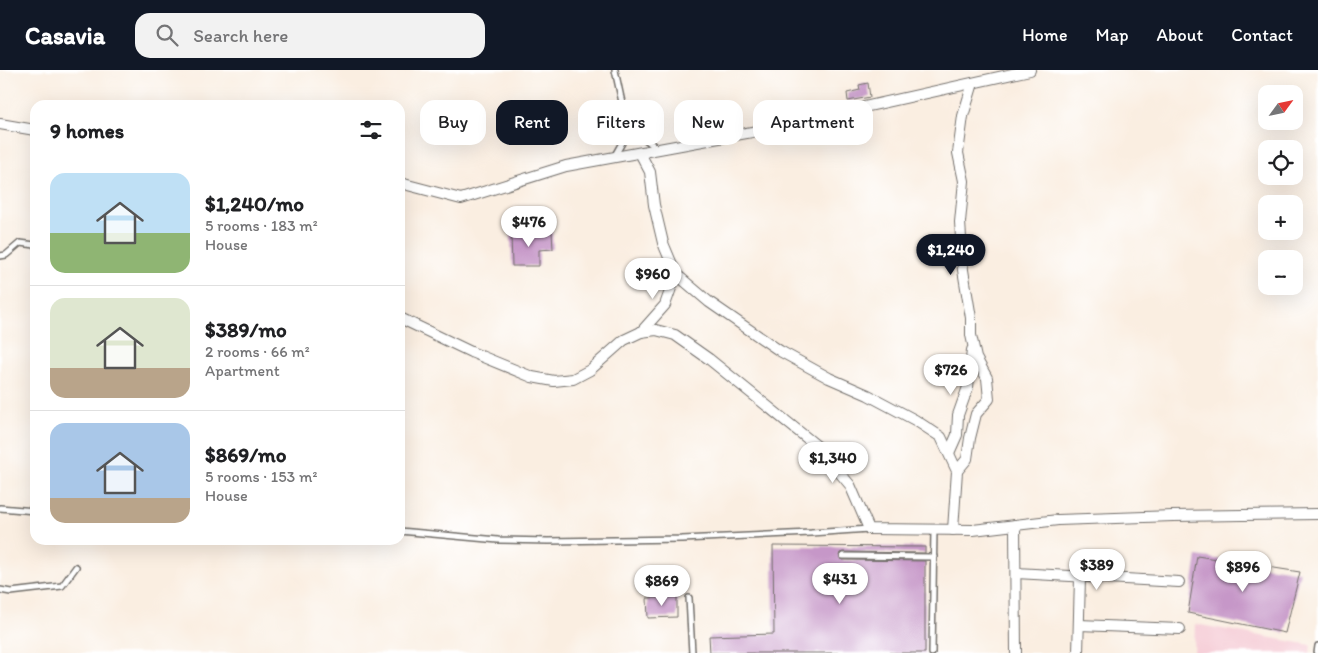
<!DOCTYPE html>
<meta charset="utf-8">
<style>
body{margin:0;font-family:Itim,sans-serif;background:#f2f2f2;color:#202124;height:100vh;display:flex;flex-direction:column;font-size:19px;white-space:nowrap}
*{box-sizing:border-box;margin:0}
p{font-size:16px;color:#757577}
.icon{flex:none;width:28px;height:28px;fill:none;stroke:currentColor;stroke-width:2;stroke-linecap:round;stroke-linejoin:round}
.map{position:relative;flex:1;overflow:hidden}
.panel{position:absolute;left:30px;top:30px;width:375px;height:445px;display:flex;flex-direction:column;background:#fff;border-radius:15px;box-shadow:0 5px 20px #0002}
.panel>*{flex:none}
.guide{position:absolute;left:420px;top:30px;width:475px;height:45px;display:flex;gap:10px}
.needle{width:32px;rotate:57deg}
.fabs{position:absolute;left:1258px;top:15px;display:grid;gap:10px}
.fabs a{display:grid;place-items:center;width:45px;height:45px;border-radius:10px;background:#fff;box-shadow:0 5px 20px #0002;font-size:25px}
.price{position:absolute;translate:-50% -42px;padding:0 11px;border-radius:18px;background:#fff;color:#222;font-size:16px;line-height:32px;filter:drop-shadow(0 1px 2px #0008)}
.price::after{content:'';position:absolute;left:50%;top:30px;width:15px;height:11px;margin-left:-8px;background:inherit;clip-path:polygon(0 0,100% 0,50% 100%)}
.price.active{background:#111827;color:#fff}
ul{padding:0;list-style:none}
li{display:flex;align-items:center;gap:15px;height:125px;padding:0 20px}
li+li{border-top:1px solid #e0e0e0}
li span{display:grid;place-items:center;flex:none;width:140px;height:100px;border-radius:15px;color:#555}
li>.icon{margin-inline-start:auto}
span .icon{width:60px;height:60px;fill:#fffc;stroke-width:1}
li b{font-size:21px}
h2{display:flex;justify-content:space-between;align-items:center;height:60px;padding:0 20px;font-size:21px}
.pill{padding:0 18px;border-radius:15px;background:#fff;box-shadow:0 5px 20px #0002;font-size:18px;line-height:45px}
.pill.active{background:#111827;color:#fff}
header{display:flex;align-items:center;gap:30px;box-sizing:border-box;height:70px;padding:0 25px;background:#111827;color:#fff}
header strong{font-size:24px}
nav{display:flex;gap:28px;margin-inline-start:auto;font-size:18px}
.search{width:350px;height:45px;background:#f2f2f2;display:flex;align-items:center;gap:12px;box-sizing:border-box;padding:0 18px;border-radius:15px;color:#757577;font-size:19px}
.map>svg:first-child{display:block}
</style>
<header>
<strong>Casavia</strong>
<div class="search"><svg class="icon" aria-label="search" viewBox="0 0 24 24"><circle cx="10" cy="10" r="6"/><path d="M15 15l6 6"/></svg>Search here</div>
<nav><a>Home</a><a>Map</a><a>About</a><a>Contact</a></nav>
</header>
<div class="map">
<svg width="1318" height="583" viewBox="0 0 1318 583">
<rect width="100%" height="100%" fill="#fff"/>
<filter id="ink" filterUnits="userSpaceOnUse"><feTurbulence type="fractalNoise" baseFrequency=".02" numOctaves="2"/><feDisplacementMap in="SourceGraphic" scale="10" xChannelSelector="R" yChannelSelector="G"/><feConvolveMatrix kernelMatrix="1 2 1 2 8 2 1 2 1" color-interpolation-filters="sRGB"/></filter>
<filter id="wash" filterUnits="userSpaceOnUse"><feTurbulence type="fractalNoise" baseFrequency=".0096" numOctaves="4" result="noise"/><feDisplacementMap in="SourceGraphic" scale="20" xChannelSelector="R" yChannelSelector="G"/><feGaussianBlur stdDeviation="1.12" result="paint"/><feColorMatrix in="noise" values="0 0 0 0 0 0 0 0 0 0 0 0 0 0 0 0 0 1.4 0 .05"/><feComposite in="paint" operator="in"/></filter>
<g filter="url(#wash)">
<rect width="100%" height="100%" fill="#faeee1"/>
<polygon fill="#f6cfd8" points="1195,554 1311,575 1310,583 1194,583"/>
<g id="blocks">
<g fill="#c697c8">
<polygon points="868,13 870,27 848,31 847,23 860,20 859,15"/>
<polygon points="552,162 553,179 539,180 539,196 512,196 511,163"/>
<polygon points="773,476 925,477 925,483 843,482 840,483 839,486 843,490 925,491 925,583 710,583 709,566 774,564"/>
<polygon points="1197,486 1300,502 1285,563 1188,543"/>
<polygon points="677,527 677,547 648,548 647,528"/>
</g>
</g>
</g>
<g filter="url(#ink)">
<use href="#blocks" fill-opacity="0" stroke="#736f6b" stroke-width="1"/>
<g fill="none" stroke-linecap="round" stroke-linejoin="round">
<defs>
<g id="lane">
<polyline points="615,0 629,65"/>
<polyline points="614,87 623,71 631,63 640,65 658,79"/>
<polyline points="0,186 6,185 20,173 35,175"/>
<polyline points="0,438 35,441"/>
<polyline points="400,461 498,470 548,471 682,469 811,463 869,459"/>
<polyline points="843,486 934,487"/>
<polyline points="0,520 11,522 62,516 76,497"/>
<polyline points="689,528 692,583"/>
<polyline points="932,583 934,460"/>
<polyline points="1317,583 1318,576"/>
</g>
<g id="street">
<polyline points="0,54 35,60"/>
<polyline points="640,83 650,102 654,135 663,173 676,204 709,232 780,281 829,308 868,325 915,350 941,367 957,401 953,460"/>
<polyline points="400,113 461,129 566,96 752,62 1030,0"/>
<polyline points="400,248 471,282 532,307 554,311 573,309 590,300 624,270 641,262 656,260 675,265 709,289 818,377 850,415 869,459 973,460 1058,450 1173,446 1318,444"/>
<polyline points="641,262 665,235 676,204"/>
<polyline points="949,383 957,365 958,345 968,317 972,280"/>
<polyline points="957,401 967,389 970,368 976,344 989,329 987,308 976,288 971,265 971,248 963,200 960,152 964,111 958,83 963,46 973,13"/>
<polyline points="1015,455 1016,583"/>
<polyline points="1016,503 1179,512"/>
<polyline points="1079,555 1180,559"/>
<polyline points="1078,583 1080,507"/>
</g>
</defs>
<use href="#lane" stroke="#736f6b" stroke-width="8"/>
<use href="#street" stroke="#736f6b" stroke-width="12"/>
<use href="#lane" stroke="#fff" stroke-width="5"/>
<use href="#street" stroke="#fff" stroke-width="10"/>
</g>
</g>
</svg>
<div class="fabs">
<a><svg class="needle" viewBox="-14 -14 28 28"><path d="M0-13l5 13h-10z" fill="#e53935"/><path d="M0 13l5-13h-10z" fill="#757577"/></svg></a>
<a><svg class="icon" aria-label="locate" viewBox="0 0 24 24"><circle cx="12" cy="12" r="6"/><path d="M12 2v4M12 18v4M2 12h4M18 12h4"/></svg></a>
<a>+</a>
<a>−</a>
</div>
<b class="price" style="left:529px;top:178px">$476</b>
<b class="price active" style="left:951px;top:206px">$1,240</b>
<b class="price" style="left:653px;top:230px">$960</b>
<b class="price" style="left:951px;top:326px">$726</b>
<b class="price" style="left:833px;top:414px">$1,340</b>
<b class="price" style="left:1097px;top:521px">$389</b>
<b class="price" style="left:1243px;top:523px">$896</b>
<b class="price" style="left:840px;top:535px">$431</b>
<b class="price" style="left:662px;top:537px">$869</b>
<div class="guide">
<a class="pill">Buy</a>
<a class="pill active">Rent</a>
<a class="pill">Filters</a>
<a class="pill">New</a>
<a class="pill">Apartment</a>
</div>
<section class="panel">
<h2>9 homes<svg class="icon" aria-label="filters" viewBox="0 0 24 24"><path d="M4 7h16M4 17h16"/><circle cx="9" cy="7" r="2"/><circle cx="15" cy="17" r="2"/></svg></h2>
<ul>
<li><span style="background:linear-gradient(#bfe0f5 60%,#8fb573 0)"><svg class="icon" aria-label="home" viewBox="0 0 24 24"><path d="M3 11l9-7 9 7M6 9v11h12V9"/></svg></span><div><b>$1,240/mo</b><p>5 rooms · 183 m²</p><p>House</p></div></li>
<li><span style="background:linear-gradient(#dfe7d0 70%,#b9a48a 0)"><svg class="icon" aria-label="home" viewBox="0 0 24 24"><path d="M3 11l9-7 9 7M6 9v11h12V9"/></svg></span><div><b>$389/mo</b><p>2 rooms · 66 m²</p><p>Apartment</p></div></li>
<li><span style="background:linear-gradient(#a9c7e8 75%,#b9a48a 0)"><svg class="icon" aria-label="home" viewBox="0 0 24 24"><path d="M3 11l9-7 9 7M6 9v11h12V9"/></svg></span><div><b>$869/mo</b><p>5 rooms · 153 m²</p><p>House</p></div></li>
</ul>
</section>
</div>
